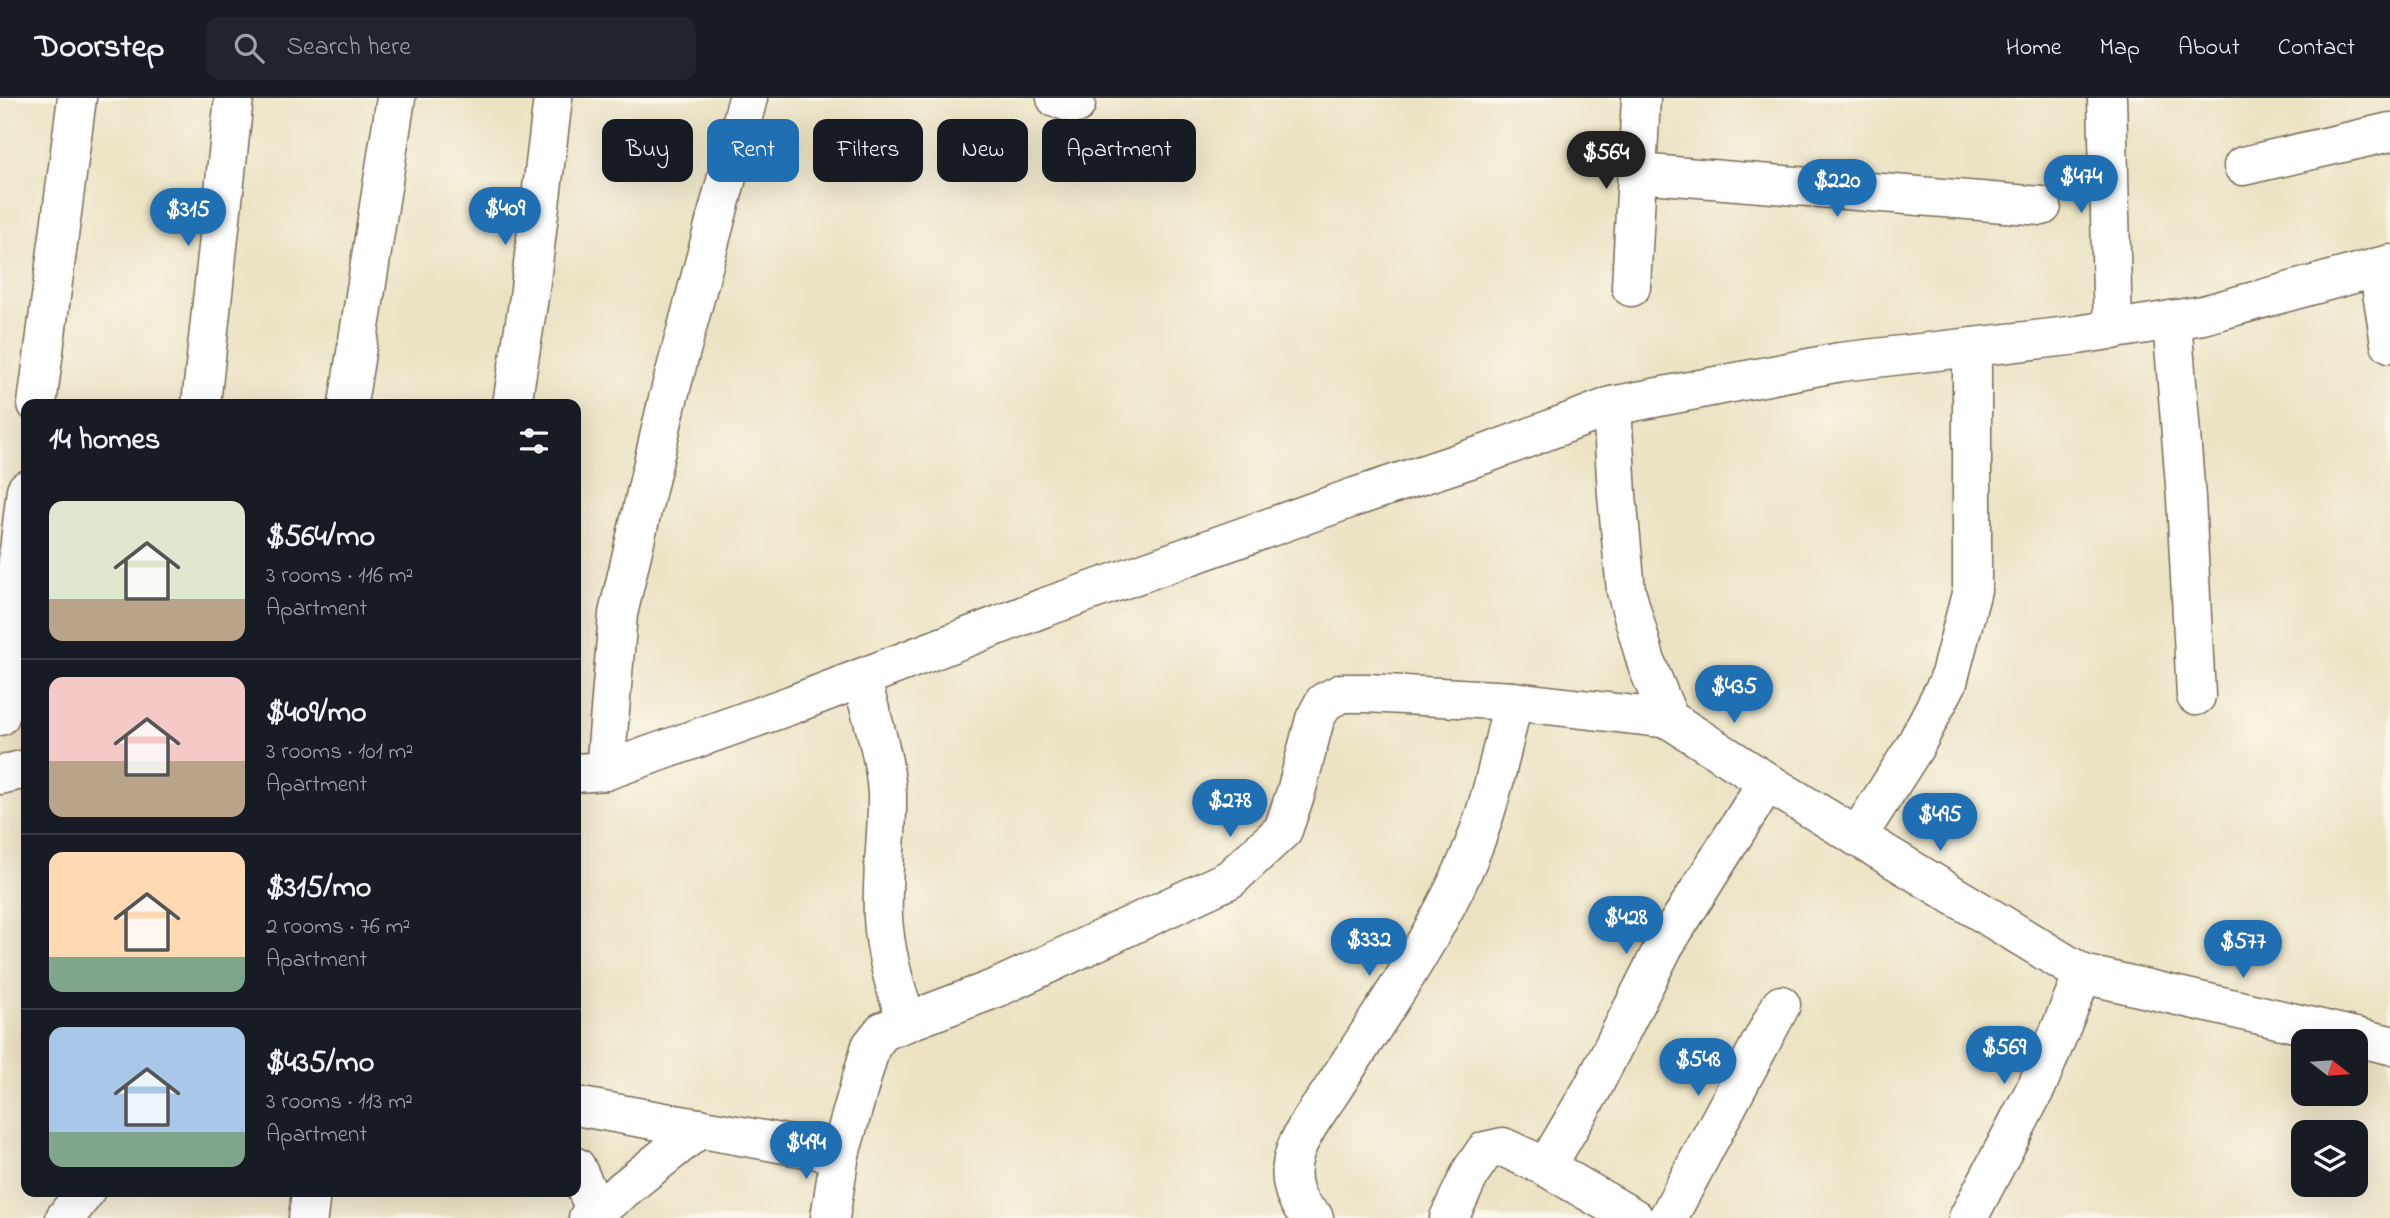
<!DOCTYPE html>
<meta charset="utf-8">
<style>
body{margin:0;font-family:"Indie Flower",sans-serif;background:#20242c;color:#f1f3f6;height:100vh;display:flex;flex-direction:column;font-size:26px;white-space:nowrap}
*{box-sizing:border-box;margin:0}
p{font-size:23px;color:#9ea1a6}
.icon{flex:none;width:38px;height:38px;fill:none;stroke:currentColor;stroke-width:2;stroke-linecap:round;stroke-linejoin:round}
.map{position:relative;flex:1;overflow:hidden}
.sheet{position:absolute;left:21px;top:301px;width:560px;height:798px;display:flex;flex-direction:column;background:#171b24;border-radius:14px;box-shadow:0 7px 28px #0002}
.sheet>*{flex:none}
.banner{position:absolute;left:602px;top:21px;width:665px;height:63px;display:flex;gap:14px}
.needle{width:46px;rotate:107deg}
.buttons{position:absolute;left:2291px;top:931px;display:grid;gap:14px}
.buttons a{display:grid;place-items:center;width:77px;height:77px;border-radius:14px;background:#171b24;box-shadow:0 7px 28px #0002;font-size:35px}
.price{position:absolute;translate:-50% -60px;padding:0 16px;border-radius:24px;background:#1f6fb2;color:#fff;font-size:23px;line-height:46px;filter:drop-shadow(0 2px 4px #0008)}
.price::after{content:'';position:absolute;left:50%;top:42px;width:21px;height:16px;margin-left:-10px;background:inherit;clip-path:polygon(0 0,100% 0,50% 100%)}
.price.current{background:#222;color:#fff}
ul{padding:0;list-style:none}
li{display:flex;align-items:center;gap:21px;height:175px;padding:0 28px}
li+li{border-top:2px solid #363941}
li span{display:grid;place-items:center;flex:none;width:196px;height:140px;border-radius:14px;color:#555}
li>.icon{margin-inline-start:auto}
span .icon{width:84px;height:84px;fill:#fffc;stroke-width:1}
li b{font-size:30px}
h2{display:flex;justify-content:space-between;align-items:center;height:84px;padding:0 28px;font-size:30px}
.pill{padding:0 24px;border-radius:14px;background:#171b24;box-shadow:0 7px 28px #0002;font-size:24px;line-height:63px}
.pill.current{background:#1f6fb2;color:#fff}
header{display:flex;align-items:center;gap:42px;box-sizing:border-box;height:98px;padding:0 35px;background:#171b24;border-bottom:2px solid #363941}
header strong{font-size:33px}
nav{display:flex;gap:38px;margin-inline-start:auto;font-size:24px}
.search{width:490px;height:63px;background:#20242c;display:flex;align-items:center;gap:18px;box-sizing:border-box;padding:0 24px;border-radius:14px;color:#9ea1a6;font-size:26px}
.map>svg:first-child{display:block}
</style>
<header>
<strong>Doorstep</strong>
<div class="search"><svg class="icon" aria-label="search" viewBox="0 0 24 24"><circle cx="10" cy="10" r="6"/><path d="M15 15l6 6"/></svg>Search here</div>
<nav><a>Home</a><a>Map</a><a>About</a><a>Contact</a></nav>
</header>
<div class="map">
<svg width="2390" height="1120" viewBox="0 0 2390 1120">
<rect width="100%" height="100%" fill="#fbf7ec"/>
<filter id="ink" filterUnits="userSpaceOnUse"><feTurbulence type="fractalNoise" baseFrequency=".0143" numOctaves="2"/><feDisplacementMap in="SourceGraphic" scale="14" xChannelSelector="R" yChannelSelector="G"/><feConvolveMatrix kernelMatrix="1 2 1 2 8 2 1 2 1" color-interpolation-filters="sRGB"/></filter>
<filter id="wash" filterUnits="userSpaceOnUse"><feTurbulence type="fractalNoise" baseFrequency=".00686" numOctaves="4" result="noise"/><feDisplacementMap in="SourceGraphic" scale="28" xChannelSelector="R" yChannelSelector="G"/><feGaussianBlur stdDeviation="1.57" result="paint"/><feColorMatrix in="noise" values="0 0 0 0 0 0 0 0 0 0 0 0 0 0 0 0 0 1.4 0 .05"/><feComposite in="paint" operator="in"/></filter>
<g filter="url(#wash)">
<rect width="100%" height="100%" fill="#ece3c4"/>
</g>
<g filter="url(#ink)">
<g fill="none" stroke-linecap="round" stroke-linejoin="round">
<defs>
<g id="minor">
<polyline points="1056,0 1076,6"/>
<polyline points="2107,0 2113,232"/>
<polyline points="2243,68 2390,34"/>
<polyline points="1637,75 2042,108"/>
<polyline points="2378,169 2390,245"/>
<polyline points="1631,189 1641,0"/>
<polyline points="2172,222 2186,400 2196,598"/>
<polyline points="37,306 77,0"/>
<polyline points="201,306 234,0"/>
<polyline points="348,306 396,0"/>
<polyline points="512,306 529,199 553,0"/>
<polyline points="1612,308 1617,397 1626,493 1647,567 1669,621"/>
<path d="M 861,580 C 871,617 885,657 887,696 C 888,737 881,778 883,819 C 885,856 895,890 907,924"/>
<polyline points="0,618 26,392"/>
<polyline points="605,673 618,516 667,305 748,0"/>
<polyline points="576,675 605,673 791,607 1043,510 1355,399 1488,355 1612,308 1840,264 2078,237 2203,217 2390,166"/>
<polyline points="0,677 26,671"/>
<polyline points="1857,739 1914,650 1948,584 1972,492 1972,249"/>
<polyline points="576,1008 840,1056"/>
<polyline points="576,1069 596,1113"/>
<polyline points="1546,1069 1592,991 1664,848 1767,684"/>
<polyline points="65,1120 85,1094"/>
<polyline points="308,1120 311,1094"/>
<polyline points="588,1120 700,1030"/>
<polyline points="830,1120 840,1056 871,948 883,933 999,889 1230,781 1283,732 1296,694 1315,621 1324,604 1342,595 1367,595 1513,603 1669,621 1767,684 2083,876 2390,947"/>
<path d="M 1314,1120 C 1293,1106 1287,1078 1295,1054 C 1302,1033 1318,1013 1330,995 C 1355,956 1381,918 1405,879 C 1431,837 1456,793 1474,747 C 1492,701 1502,651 1513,603"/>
<polyline points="1449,1120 1472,1072 1485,1053 1503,1049 1546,1069 1634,1120"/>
<polyline points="1668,1120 1781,907"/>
<polyline points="1968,1120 2037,988 2083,876"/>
</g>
</defs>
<use href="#minor" stroke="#796b58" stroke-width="41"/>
<use href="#minor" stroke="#fff" stroke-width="38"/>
</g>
</g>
</svg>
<div class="buttons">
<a><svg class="needle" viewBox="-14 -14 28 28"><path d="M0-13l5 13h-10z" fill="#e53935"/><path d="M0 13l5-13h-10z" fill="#9ea1a6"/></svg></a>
<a><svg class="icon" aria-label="layers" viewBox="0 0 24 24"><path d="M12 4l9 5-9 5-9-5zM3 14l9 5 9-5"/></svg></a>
</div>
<b class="price current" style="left:1606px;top:93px">$564</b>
<b class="price" style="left:2081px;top:117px">$474</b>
<b class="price" style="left:1837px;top:121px">$220</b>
<b class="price" style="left:505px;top:149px">$409</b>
<b class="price" style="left:188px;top:150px">$315</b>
<b class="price" style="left:1734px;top:627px">$435</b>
<b class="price" style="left:1230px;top:741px">$278</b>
<b class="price" style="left:1940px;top:755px">$495</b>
<b class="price" style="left:1626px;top:858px">$428</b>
<b class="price" style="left:1369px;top:880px">$332</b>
<b class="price" style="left:2243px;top:882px">$577</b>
<b class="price" style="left:2004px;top:988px">$569</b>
<b class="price" style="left:1698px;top:1000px">$548</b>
<b class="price" style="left:806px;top:1083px">$494</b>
<div class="banner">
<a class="pill">Buy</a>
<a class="pill current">Rent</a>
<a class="pill">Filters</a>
<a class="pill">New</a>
<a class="pill">Apartment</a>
</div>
<section class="sheet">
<h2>14 homes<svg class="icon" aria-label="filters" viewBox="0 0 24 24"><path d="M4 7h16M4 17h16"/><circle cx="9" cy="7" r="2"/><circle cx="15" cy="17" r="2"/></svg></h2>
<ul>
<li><span style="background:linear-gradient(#dfe7d0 70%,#b9a48a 0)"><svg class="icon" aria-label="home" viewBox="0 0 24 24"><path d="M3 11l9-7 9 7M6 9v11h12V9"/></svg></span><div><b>$564/mo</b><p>3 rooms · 116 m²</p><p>Apartment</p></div></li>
<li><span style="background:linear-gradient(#f6c9c9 60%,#b9a48a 0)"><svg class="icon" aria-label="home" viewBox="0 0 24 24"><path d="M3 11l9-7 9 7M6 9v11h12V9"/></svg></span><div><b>$409/mo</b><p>3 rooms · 101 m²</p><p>Apartment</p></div></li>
<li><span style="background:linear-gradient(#ffd9b3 75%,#7fa58c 0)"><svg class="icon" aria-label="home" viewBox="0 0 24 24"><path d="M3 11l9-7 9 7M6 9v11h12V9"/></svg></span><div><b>$315/mo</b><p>2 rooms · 76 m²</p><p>Apartment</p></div></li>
<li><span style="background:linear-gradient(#a9c7e8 75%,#7fa58c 0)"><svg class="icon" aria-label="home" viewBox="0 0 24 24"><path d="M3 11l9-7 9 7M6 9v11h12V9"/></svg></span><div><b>$435/mo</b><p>3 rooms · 113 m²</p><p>Apartment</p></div></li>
</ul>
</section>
</div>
